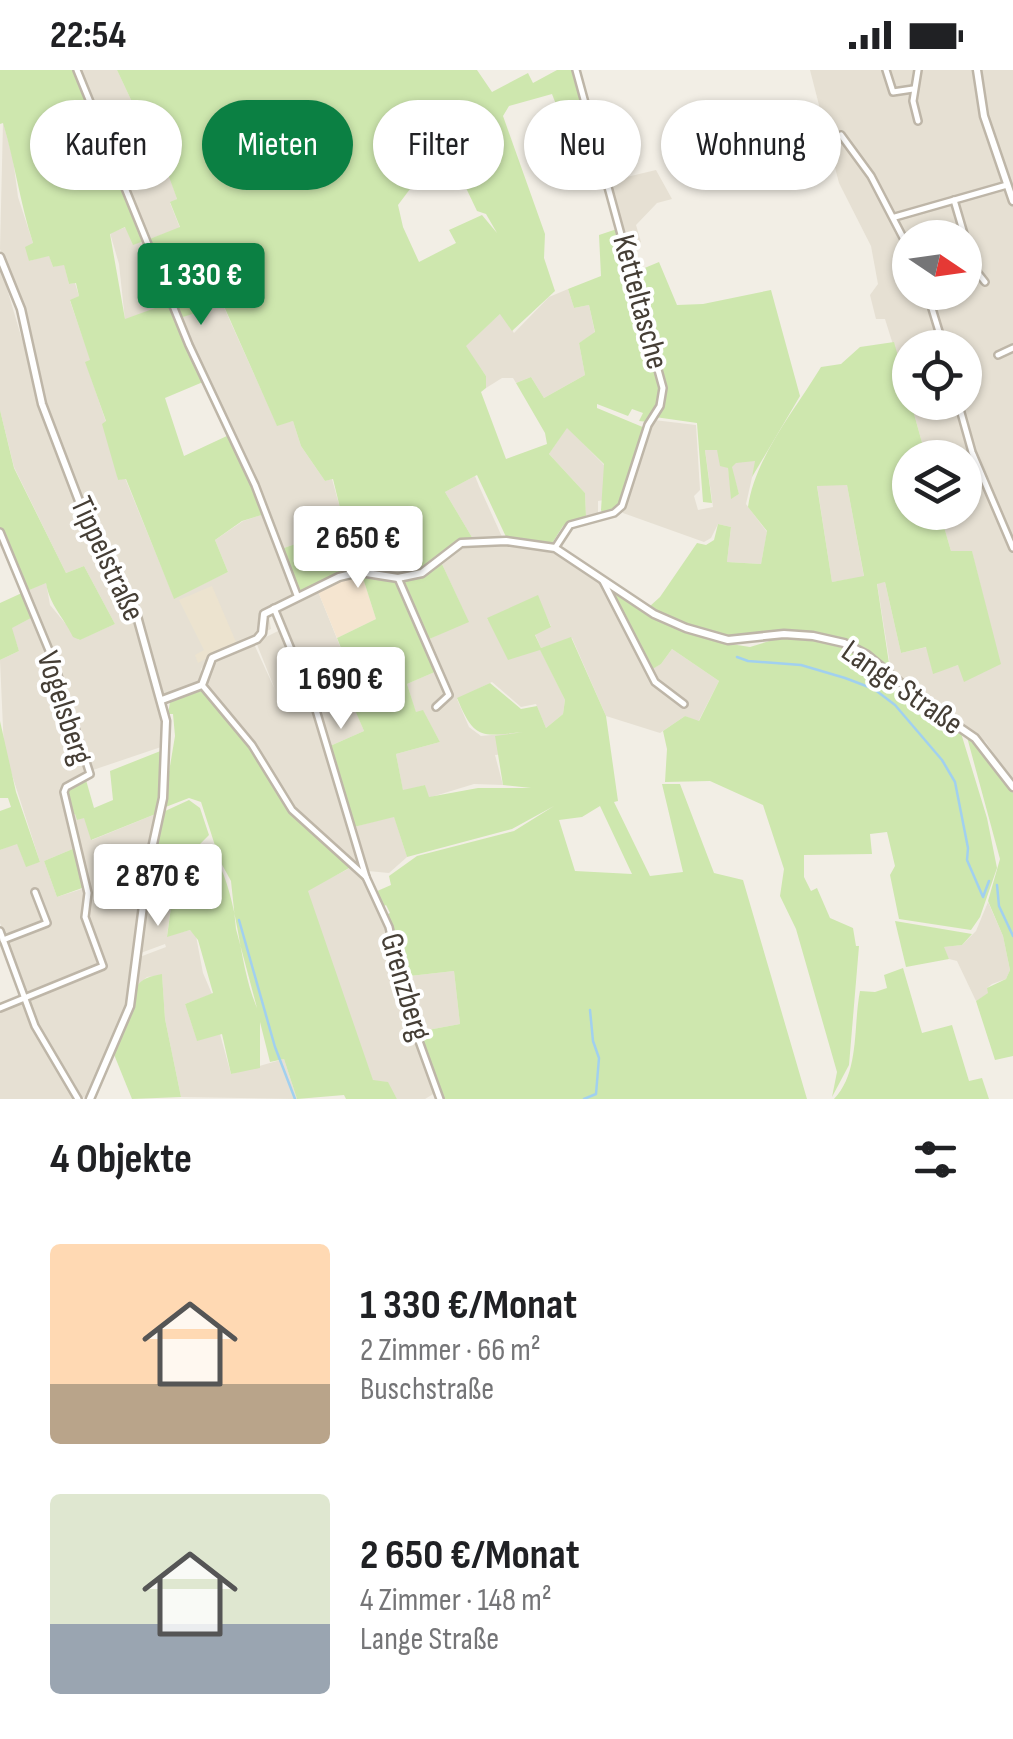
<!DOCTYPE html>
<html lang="de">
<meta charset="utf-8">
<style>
body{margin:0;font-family:"Sofia Sans Condensed",sans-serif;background:#f6f6f6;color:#202124;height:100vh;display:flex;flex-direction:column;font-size:38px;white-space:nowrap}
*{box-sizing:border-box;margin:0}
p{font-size:32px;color:#757577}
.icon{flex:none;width:55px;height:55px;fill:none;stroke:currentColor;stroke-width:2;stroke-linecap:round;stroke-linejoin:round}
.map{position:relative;height:1029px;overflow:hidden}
.drawer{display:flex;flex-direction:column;background:#fff;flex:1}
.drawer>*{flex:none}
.top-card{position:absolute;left:30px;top:30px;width:955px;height:90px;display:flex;gap:20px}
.needle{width:65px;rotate:103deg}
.fabs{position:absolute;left:892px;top:150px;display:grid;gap:20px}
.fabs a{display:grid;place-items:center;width:90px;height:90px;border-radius:50%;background:#fff;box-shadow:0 2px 8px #0004;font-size:50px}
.price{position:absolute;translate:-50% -85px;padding:0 22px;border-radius:10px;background:#fff;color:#222;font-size:32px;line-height:65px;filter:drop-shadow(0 2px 5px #0008)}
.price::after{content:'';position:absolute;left:50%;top:60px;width:30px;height:22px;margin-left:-15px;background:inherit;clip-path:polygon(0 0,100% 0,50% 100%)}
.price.on{background:#0b8043;color:#fff}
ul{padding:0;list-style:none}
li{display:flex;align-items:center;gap:30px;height:250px;padding:0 50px}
li span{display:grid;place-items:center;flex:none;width:280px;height:200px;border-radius:10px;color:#555}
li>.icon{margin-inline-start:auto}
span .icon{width:120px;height:120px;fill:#fffc;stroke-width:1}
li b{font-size:42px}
h2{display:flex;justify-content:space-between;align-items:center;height:120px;padding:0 50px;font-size:42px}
.pill{padding:0 35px;border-radius:45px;background:#fff;box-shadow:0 2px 8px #0004;font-size:35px;line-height:90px}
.pill.on{background:#0b8043;color:#fff}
.status{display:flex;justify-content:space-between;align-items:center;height:70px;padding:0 50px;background:#fff;direction:ltr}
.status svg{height:28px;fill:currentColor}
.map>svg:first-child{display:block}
</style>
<div class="status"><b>22:54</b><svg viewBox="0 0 49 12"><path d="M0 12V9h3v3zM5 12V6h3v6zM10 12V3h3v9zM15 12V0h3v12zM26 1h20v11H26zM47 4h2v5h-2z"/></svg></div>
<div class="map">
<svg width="1013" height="1029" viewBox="0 0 1013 1029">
<rect width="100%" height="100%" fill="#f2eee5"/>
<g fill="#e6e0d3" fill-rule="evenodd">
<polygon points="80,0 117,0 140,49 108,71"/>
<path d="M 810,0 L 1013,0 L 1013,712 L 986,672 L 891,601 L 877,513 L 885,512 L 901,583 L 927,577 L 933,603 L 958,595 L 1000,594 L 972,482 L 951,481 L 940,443 L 965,442 L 965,388 L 926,387 L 911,333 L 965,332 L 965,278 L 910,278 L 910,329 L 885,249 L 876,249 L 870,225 L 878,214 L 871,176 L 839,113 ZM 910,168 L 965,168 L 965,222 L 910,222 Z"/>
<polygon points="3,52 13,89 18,127 33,173 29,191 49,185 53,197 64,194 69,214 75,213 79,226 70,231 91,291 86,293 106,352 118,410 125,408 174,528 228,502 215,470 243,451 264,444 295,524 268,542 271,559 210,588 201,599 200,613 168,625 163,624 137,538 77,421 44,332 21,235 0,179"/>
<polygon points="656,100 672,129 657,133 636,155 641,172 628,177 610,111"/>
<polygon points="168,101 177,129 170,133 180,158 147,170 125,115"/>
<polygon points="126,157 133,174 144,171 170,233 125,250 119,194 110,163"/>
<polygon points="0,195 54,378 99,482 136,551 160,633 164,676 93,700 27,521 46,512 50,535 79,570 115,554 84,496 66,503 14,397 0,340"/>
<polygon points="568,219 574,238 589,235 595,263 579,273 585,305 544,328 531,307 516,313 513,308 502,308 486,318 486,306 465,276 501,243 514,263 549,227"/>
<polygon points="222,233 277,355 293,351 301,376 325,411 332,409 342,445 321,465 281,479 179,248"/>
<polygon points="654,350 696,355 700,420 694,426 698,440 713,437 705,380 717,380 728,398 732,428 739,424 731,397 736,392 756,390 746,434 767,462 761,494 727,492 731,457 718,454 711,468 704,472 623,443 621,440 630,425"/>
<polygon points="567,357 604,395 604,430 598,431 598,445 586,447 585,423 549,384"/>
<polygon points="475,406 479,416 503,469 473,469 445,422"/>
<polygon points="817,415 847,415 864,507 832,512"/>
<polygon points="391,446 398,470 419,501 393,506 361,499 359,488 370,483 371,467 379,450"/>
<polygon points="504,473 555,482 599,510 647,601 661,594 672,579 719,611 698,652 685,646 660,663 606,646 572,568 541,578 535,564 551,556 537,526 487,549 540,579 565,630 563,644 546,658 536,634 521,637 492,612 457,629 469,657 481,666 524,662 527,682 495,685 503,715 474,714 428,728 425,715 403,721 396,684 440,672 423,641 416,643 407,614 439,600 427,570 468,551 442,494 463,475"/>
<polygon points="317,519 358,621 350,627 364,661 330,676 280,544 282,537"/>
<polygon points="33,547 87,700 84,706 61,717 75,778 44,791 57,827 85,818 84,841 100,896 26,925 0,853 0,780 17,773 26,796 40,792 4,680 0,590 19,581 11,558"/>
<polygon points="282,559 310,630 362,794 357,797 295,739 252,671 205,616 211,592 254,574 276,622 256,572"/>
<polygon points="158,743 146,791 127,938 88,1025 82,1028 44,970 27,929 107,896 87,847 90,823 71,746 75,744 77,750 84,747 92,770"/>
<polygon points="394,746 407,787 389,803 368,801 354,757"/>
<polygon points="352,797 365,809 388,858 405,939 435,1023 425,1029 397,1029 387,1012 373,1011 318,856 307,820"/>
<polygon points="175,806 167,866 190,860 196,866 203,903 212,924 185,934 197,970 220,964 231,1004 284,989 297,1029 181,1027 165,949 162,905 147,907 134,918 137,888 166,877 165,874 138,884 148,807"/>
<polygon points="988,832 1003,866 1010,900 1006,909 992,914 987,918 989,923 976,931 957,891 949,889 943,877 962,875 976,861"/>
<polygon points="454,901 460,954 417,962 401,907"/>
<polygon points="22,931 40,973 75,1029 0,1029 0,940"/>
</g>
<polygon fill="#f5e5d0" points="362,505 376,549 337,568 317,519"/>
<polygon fill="#ece3cf" points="212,516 236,572 198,593 195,585 204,580 179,530"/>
<g fill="#cee7ae" fill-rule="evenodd">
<path d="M 0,0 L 75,0 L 106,72 L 83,81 L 94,114 L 118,104 L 144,171 L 133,175 L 125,157 L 110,164 L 125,249 L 169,233 L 203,312 L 165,328 L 184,386 L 229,365 L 265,444 L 242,451 L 215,470 L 228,502 L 174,529 L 126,409 L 118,410 L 102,354 L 106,351 L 85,292 L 90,290 L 70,230 L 79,226 L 76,213 L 69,214 L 64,195 L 53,197 L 49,186 L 29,191 L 25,177 L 33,173 C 20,133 15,93 3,53 L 0,54 Z"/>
<path d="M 117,0 L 477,0 L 492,22 L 528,3 L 533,13 L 557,0 L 574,0 L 605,108 L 586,112 L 552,24 L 509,36 L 503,46 L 545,164 L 544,188 L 555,221 L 512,261 L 500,244 L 466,276 L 486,306 L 486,318 L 481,322 L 506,389 L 547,374 L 545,363 L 516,313 L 531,307 L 544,328 L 585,305 L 579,273 L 595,262 L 589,235 L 574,238 L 568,219 L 601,206 L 599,165 L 620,158 L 654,287 L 635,202 L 659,192 L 677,235 L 703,234 L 771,220 L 800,326 L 752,407 L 755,391 L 736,393 L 732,397 L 739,424 L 731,429 L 728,398 L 720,396 L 717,380 L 705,380 L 712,433 L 703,432 L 697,353 L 655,347 L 648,352 L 639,351 L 643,343 L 632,339 L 628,346 L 597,334 L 597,338 L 645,358 C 637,385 634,437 602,443 L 601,440 L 604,394 L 567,358 L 549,384 L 585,423 L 586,447 L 563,456 L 551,475 L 507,469 L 477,405 L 445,422 L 473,469 C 450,473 439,490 419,501 L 398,470 L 391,446 L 378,450 L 371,467 L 371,483 L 359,488 L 361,498 L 300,522 L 281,479 L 321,465 L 342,446 L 333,409 L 325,411 L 301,376 L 293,351 L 277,356 L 223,234 L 180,248 L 147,170 L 180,157 L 170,132 L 177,129 L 167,101 L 125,115 L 108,71 L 140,49 ZM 457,99 L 477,141 L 486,144 L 497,163 L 482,145 L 449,160 L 456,173 L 419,192 L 403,157 L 398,135 L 422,103 Z"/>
<path d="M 894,272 L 926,387 L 910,388 L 910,442 L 940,443 L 951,481 L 972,481 L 1001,594 L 964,612 L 958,595 L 933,604 L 926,577 L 901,583 L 885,512 L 877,514 L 890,600 C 868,583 844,566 814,564 C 794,562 772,567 752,569 C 718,571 676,556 649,537 L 660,527 L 697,473 L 706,475 L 714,470 L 718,454 L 731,457 L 727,492 L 761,494 L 767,461 L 748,437 C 755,387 795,340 821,297 L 841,294 L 860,277 ZM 847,415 L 864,506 L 832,512 L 817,416 Z"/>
<path d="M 0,340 L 14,398 L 66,503 L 84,496 L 115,554 L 80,570 L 73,567 C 63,546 50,536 46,513 L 27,521 L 0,463 Z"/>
<polygon points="442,494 469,552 427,570 402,511 421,506"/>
<path d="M 367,504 L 398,511 L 437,601 L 407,614 L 416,642 L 423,640 L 440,672 L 396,684 L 403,720 L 425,715 L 429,727 L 478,718 L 531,718 L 503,715 L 495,666 L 524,662 C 481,666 475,671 457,628 L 490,613 L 521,639 L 537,636 L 546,658 L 563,644 L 565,630 L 540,580 L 508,590 L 487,548 L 538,525 L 551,557 L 535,565 L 541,578 L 571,567 L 606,646 L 618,731 L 614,732 L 650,806 L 683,802 L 662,714 L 680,714 L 714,803 L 743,810 L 807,1029 L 442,1029 L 417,962 L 460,954 L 454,901 L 401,907 L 386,845 L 390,843 L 386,835 L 382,837 L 375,822 L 391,815 L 389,806 L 417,786 L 514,761 L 554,736 L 512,759 L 407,787 L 394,747 L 354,757 L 330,676 L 364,661 L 349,626 L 358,620 L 337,568 L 376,549 L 362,505 ZM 600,736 L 632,804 L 575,801 L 559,750 L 582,747 Z"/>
<polygon points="610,517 662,553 718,572 750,577 782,567 811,569 850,580 961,663 987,748 997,798 980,847 971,860 899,849 890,805 895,796 887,762 870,764 872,784 804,785 804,807 811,821 817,818 830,848 853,858 856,876 859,876 849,995 832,1027 837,1002 796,859 780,826 784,799 763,735 710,711 665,712 667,679 663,661 685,646 699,651 719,611 672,579 661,594 649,601 606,518"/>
<polygon points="24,522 33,547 12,558 19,581 0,590 0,533"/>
<path d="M 201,621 L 246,671 L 289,741 L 351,797 L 308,821 L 373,1010 L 388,1012 L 397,1029 L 346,1029 L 344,1025 L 297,1029 L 284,989 L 270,992 L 260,952 L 260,998 L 231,1004 L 222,964 L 197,971 L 185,934 L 213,923 L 198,870 L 190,860 L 167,867 L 175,807 L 148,807 L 163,742 L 189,730 L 200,738 L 209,765 L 199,775 L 203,793 L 216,788 C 240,833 237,890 257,938 L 236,859 L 231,811 L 220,791 L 201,732 L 189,728 L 163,738 L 175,666 L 173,644 L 168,644 L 170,632 Z"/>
<polygon points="0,651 16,722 40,792 26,797 17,774 0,780 0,741 11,737 8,728 0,728"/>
<polygon points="967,667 987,685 1013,723 1013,986 995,990 976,931 988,923 987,918 1006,909 1010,900 1003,866 988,831 1000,789"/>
<polygon points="163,680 158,743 91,770 84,748 77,750 75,744 71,746 67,719 86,710 94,738 113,730 110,701"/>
<polygon points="75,778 85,817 57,827 44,791"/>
<polygon points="895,851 972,864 962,875 944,877 949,889 906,897"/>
<path d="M 903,898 L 922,963 L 952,955 L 969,1011 L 982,1008 L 989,1029 L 834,1029 C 860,1002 853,956 860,921 L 875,922 L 887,918 L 884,905 Z"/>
<path d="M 162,904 L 165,949 L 181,1027 L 132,1029 L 113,982 C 118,972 124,962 128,952 C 138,925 126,910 162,904 Z"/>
</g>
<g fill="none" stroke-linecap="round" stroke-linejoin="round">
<g stroke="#a1d0ef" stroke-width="2.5">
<polyline points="737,587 748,591 801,595 845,608 874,619 895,635 942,690 955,712 968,778 967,790 983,827 989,811"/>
<polyline points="997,815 999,836 1013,866"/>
<polyline points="239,850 275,977 295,1029"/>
<polyline points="584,1029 596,1024 599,988 593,971 590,940"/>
</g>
<defs>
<g id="minor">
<polyline points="77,0 189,275 255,415 297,525"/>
<polyline points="886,0 893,22 913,19"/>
<polyline points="918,51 913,31 918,0"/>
<polyline points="841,65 871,106 910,181"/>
<polyline points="954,130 974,198 985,212"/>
<polyline points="895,147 1007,115"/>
<polyline points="927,222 944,278"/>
<polyline points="998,285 1013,278"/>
<polyline points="958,332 972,382 1013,478"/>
<polyline points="0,462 53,590 90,704 66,717 64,722 88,823 85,847 103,896 0,938"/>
<polyline points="555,478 570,455 614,443 622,436 648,355 660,336 663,318 576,0"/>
<polyline points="398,508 449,625 436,637"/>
<polyline points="603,511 655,612 684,634"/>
<polyline points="274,538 316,640 366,807"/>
<polyline points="202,615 252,675 292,740 366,807 389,857 407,938 440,1029"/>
<polyline points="0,861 35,956 78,1029"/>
<polyline points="3,870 47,853 35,822"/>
</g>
<g id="tertiary">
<polyline points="977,0 984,46 1013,131"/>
<polyline points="0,187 21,239 42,334 84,444 135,539 166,651 163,728 148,797 130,936 90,1029"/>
<polyline points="162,630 202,615 212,588 257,569 262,563 264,544 339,507 360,502 398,508 422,503 461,473 506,471 555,478 654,544 686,558 728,570 784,564 813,566 844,573 867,585 927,635 975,668 1013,717"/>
</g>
</defs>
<use href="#minor" stroke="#beb6a8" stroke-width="10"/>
<use href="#tertiary" stroke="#beb6a8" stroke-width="11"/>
<use href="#minor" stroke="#fff" stroke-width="5"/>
<use href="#tertiary" stroke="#fff" stroke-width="6"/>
</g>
<g text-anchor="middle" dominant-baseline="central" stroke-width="8" stroke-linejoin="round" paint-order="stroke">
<g font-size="32" fill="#453e35" stroke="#fff">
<text transform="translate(640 232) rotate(75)">Ketteltasche</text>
<text transform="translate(107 489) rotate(65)">Tippelstraße</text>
<text transform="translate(902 618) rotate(35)">Lange Straße</text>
<text transform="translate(64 638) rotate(72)">Vogelsberg</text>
<text transform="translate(405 917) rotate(74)">Grenzberg</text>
</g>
</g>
</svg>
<div class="fabs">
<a><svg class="needle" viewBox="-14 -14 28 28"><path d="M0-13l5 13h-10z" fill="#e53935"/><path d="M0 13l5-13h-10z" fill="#757577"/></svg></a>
<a><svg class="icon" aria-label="locate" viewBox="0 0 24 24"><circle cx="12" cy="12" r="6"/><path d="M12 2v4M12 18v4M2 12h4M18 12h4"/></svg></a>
<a><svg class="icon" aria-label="layers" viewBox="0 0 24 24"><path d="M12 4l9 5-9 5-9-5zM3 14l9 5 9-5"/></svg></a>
</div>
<b class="price on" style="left:201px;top:258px">1 330 €</b>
<b class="price" style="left:358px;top:521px">2 650 €</b>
<b class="price" style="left:341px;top:662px">1 690 €</b>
<b class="price" style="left:158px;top:859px">2 870 €</b>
<div class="top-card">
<a class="pill">Kaufen</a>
<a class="pill on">Mieten</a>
<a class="pill">Filter</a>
<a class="pill">Neu</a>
<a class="pill">Wohnung</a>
</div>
</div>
<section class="drawer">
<h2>4 Objekte<svg class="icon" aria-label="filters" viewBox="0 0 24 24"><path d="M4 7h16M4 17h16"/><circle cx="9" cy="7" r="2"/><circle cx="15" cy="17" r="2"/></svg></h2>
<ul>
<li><span style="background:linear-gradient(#ffd9b3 70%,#b9a48a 0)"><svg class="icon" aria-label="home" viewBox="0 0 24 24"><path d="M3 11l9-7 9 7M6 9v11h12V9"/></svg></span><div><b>1 330 €/Monat</b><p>2 Zimmer · 66 m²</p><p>Buschstraße</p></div></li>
<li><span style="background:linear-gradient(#dfe7d0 65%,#9aa5b1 0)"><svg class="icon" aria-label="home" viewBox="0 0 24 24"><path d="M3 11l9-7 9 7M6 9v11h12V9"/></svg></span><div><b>2 650 €/Monat</b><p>4 Zimmer · 148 m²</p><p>Lange Straße</p></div></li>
</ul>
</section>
